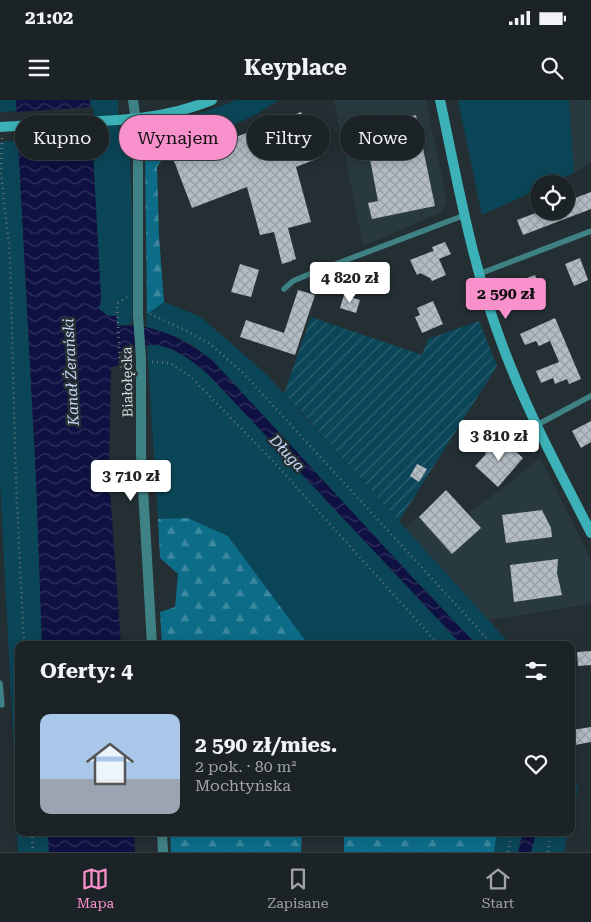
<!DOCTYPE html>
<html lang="pl">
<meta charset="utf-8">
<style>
body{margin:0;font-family:"Roboto Serif",serif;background:#282f32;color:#f1f3f6;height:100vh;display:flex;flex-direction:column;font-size:19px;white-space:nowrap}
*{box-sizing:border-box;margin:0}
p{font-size:16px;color:#a0a4a7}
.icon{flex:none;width:28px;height:28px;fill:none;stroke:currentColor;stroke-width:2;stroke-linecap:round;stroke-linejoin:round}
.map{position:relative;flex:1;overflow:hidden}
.sheet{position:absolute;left:15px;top:541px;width:560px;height:195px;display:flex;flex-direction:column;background:#1b2326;border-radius:10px;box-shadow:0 2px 12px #0003,0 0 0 1px #394043}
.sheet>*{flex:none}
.hud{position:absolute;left:15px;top:15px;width:561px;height:45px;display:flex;gap:10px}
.controls{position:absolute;left:530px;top:75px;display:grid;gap:10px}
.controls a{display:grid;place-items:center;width:45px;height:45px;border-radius:50%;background:#1b2326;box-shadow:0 2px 12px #0003,0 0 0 1px #394043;font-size:25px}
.price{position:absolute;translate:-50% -42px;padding:0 11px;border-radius:5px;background:#fff;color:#222;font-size:16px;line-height:32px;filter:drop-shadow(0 1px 2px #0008)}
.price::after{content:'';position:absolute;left:50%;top:30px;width:15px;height:11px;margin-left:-8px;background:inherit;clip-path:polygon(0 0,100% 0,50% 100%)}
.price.current{background:#f890cb;color:#111}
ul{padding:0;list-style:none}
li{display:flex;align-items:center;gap:15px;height:125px;padding:0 25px}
li span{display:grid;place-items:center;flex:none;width:140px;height:100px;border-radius:10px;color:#555}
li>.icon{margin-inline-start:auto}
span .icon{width:60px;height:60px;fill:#fffc;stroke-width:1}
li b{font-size:21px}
h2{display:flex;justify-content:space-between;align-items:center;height:60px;padding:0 25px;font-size:21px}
.chip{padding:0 18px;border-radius:22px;background:#1b2326;box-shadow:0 2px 12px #0003,0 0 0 1px #394043;font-size:18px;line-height:45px}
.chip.current{background:#f890cb;color:#111}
.status{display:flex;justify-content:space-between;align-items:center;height:35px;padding:0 25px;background:#1b2326;direction:ltr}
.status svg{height:14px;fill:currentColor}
header{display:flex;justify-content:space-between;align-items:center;height:65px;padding:0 25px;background:#1b2326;font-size:22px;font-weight:700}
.dock{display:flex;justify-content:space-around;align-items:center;height:70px;border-top:1px solid #394043;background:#1b2326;font-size:14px;color:#a0a4a7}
.dock a{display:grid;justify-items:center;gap:2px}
.dock .current{color:#f890cb}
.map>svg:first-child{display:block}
</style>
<div class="status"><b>21:02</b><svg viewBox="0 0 49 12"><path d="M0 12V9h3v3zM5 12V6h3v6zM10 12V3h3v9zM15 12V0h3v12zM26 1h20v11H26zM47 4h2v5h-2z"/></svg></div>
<header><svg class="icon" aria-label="menu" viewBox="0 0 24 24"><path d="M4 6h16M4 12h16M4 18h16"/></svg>Keyplace<svg class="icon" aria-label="search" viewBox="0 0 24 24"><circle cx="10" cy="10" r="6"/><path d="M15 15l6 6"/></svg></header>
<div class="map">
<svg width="591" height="752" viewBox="0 0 591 752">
<defs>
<pattern id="forest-firs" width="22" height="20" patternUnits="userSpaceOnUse" patternTransform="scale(1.25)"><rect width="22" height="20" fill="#0d6d89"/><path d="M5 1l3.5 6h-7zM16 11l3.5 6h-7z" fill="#3b889f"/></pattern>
<pattern id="garden-furrows" width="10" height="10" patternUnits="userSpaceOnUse" patternTransform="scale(1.25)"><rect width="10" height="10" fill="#0b4658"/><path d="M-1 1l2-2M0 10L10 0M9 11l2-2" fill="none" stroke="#2e6070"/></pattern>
<pattern id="water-waves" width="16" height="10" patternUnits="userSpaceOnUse" patternTransform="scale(1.25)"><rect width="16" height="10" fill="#0e1142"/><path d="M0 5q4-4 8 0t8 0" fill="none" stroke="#30335d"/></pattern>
<pattern id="building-cross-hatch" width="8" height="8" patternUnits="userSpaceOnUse" patternTransform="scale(1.25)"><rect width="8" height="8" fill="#b3bcc5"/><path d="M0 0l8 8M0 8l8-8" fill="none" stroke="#969da4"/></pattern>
</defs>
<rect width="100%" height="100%" fill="#242f33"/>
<g fill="#283940">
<polygon points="334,0 426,0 447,102 442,112 363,146"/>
<polygon points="569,0 591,0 591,63 574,73"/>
<polygon points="540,358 584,445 591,461 591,504 488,520 406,428 431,405 451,426 467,413 502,389"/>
</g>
<g fill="#0b4658">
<polygon points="0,0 16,0 17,11 0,12"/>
<polygon points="90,0 118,0 119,35 128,42 128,46 130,49 132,117 132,224 117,226 108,216 99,209 101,198"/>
<path d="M 235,0 L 278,0 L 257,14 L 206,38 L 145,54 C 145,44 141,32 151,26 L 183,19 L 230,3 Z"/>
<polygon points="458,0 569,0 574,73 551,84 539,84 539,89 482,115"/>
<polygon points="18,40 36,378 42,545 19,545 19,732 48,733 49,752 18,752 14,655 0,381 0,42"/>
<polygon points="164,202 201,217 267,275 511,545 477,545 414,479 212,260 195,247 179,238 146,227 147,214"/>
<polygon points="154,244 170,248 192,261 208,274 462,545 308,545 228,436 188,418 158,419 147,245"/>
<polygon points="571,663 578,689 571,720"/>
<polygon points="497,733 523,733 518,752 494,752"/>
<polygon points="536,733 568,733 564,752 531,752"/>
</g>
<g fill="url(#forest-firs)">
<polygon points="170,49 157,67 159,136 164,202 147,214 145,54"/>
<polygon points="188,418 228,436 307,543 307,545 162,545 160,512 175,507 178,474 160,458 158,419"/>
<polygon points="170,733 302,733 301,752 171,752"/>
<polygon points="344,733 344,732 497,733 494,752 344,752"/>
</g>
<polygon fill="url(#garden-furrows)" points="311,217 422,255 428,239 479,221 497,266 399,421 284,293"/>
<g fill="url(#water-waves)">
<path d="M 16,0 L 90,0 L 101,198 L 99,209 L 108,216 L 117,216 L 117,226 C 154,222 184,239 212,260 L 414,479 L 477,545 L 462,545 L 208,274 C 193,262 174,245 153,245 C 147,244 141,248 134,249 C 129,251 124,251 119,251 L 119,265 L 111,267 L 109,376 L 121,545 L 42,545 L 36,378 Z"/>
<polygon points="48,733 134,733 135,752 49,752"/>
<polygon points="523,733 536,733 531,752 518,752"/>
</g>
<polygon fill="#242f33" points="93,7 95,36 16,41 14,12"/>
<g fill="url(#building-cross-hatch)">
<polygon points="301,12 319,58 296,67 311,122 288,128 296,159 292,160 292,161 282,164 274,132 260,135 247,87 192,108 174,61"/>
<polygon points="416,15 435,106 372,119 368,103 378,101 364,28 406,19 406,17"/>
<polygon points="591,92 591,109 523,135 517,120 541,111 570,111 567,101"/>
<polygon points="445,142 451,154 439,159 446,175 432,181 430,178 420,173 417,175 410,160 433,151 434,152 432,147"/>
<polygon points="580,158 588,180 574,186 565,164"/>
<polygon points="240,164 259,170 251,197 231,192"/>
<polygon points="535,175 543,198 528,204 519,181"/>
<polygon points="298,190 315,195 295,255 240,237 246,220 284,233"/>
<polygon points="344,195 360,200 356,213 340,208"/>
<polygon points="433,201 443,224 422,233 415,217 420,215 417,208"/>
<polygon points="555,218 581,279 569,284 567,279 555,284 553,278 541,283 536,271 559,262 550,241 539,246 536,241 525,245 520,234"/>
<polygon points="591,321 591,342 581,348 572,331"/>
<polygon points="498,336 523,358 498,387 475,366 486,354 485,352"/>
<polygon points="417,364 427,369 419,382 410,376"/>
<polygon points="446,390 481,428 452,454 419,417"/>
<polygon points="542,410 551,428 552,437 506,443 502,415"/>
<polygon points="558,459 557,473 562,495 514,502 510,465"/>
<polygon points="591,551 591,565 578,566 577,552"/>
<polygon points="591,627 591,642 575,645 572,630"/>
</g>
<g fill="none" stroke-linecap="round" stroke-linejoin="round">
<g stroke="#687175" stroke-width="2.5" stroke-dasharray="1 4" stroke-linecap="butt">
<polyline points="2,38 1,73 10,155 16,382 24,545"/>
<polyline points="127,197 118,203 117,207 120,266 130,274"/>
<polyline points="150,214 187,231 209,243 244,274 493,545"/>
<polyline points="152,262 170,263 190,276 273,361 439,545"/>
<polyline points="32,732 33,752"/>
<polyline points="508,752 512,732"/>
<polyline points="548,752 551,732"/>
</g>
<g stroke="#3f8285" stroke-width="5.5">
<polyline points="479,174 591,131"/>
<polyline points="284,189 293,181 312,173 465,115"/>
<polyline points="537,325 591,296"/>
<polyline points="0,583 2,605"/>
</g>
<g stroke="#3f8285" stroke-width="10">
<polyline points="133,0 138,35 138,215 141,259 141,354 152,545"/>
<polyline points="162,732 163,752"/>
</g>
<g stroke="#3cb2b8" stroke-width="10">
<path d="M 440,0 C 457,79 471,160 499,236 C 523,304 558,368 591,433"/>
<path d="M 118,20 C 151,18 182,12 212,0"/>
</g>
<polyline stroke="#3cb2b8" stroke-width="10" points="0,27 118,20"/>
</g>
<g text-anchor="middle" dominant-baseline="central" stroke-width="5" stroke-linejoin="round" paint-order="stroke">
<g font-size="14" fill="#d3dadd" stroke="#242f33">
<text transform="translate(127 282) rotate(-91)">Białołęcka</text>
</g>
<g font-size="15" font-style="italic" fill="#cfd9fb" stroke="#242f33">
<text transform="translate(71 272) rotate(-93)">Kanał Żerański</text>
<text transform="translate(287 353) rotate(47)">Długa</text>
</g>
</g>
</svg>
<div class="controls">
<a><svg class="icon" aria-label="locate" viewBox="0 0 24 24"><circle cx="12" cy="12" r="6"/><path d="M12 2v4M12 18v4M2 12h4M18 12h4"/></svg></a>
</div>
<b class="price" style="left:350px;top:204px">4 820 zł</b>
<b class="price current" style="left:506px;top:220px">2 590 zł</b>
<b class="price" style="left:499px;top:362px">3 810 zł</b>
<b class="price" style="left:131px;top:402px">3 710 zł</b>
<div class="hud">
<a class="chip">Kupno</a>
<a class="chip current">Wynajem</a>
<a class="chip">Filtry</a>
<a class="chip">Nowe</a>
</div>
<section class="sheet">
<h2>Oferty: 4<svg class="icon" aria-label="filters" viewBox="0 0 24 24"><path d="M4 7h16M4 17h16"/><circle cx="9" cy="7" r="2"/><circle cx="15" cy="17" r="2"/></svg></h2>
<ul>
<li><span style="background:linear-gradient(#a9c7e8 65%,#9aa5b1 0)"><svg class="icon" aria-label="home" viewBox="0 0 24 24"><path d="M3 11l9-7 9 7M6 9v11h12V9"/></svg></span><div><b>2 590 zł/mies.</b><p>2 pok. · 80 m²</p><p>Mochtyńska</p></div><svg class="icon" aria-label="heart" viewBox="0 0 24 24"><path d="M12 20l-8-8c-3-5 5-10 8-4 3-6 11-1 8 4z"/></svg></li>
</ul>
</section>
</div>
<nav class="dock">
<a class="current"><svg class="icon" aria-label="map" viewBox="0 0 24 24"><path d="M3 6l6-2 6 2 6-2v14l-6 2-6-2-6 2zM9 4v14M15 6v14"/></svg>Mapa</a>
<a><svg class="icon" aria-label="saved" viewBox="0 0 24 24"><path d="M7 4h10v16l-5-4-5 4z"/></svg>Zapisane</a>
<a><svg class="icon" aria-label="home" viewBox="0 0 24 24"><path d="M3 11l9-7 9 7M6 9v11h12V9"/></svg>Start</a>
</nav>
